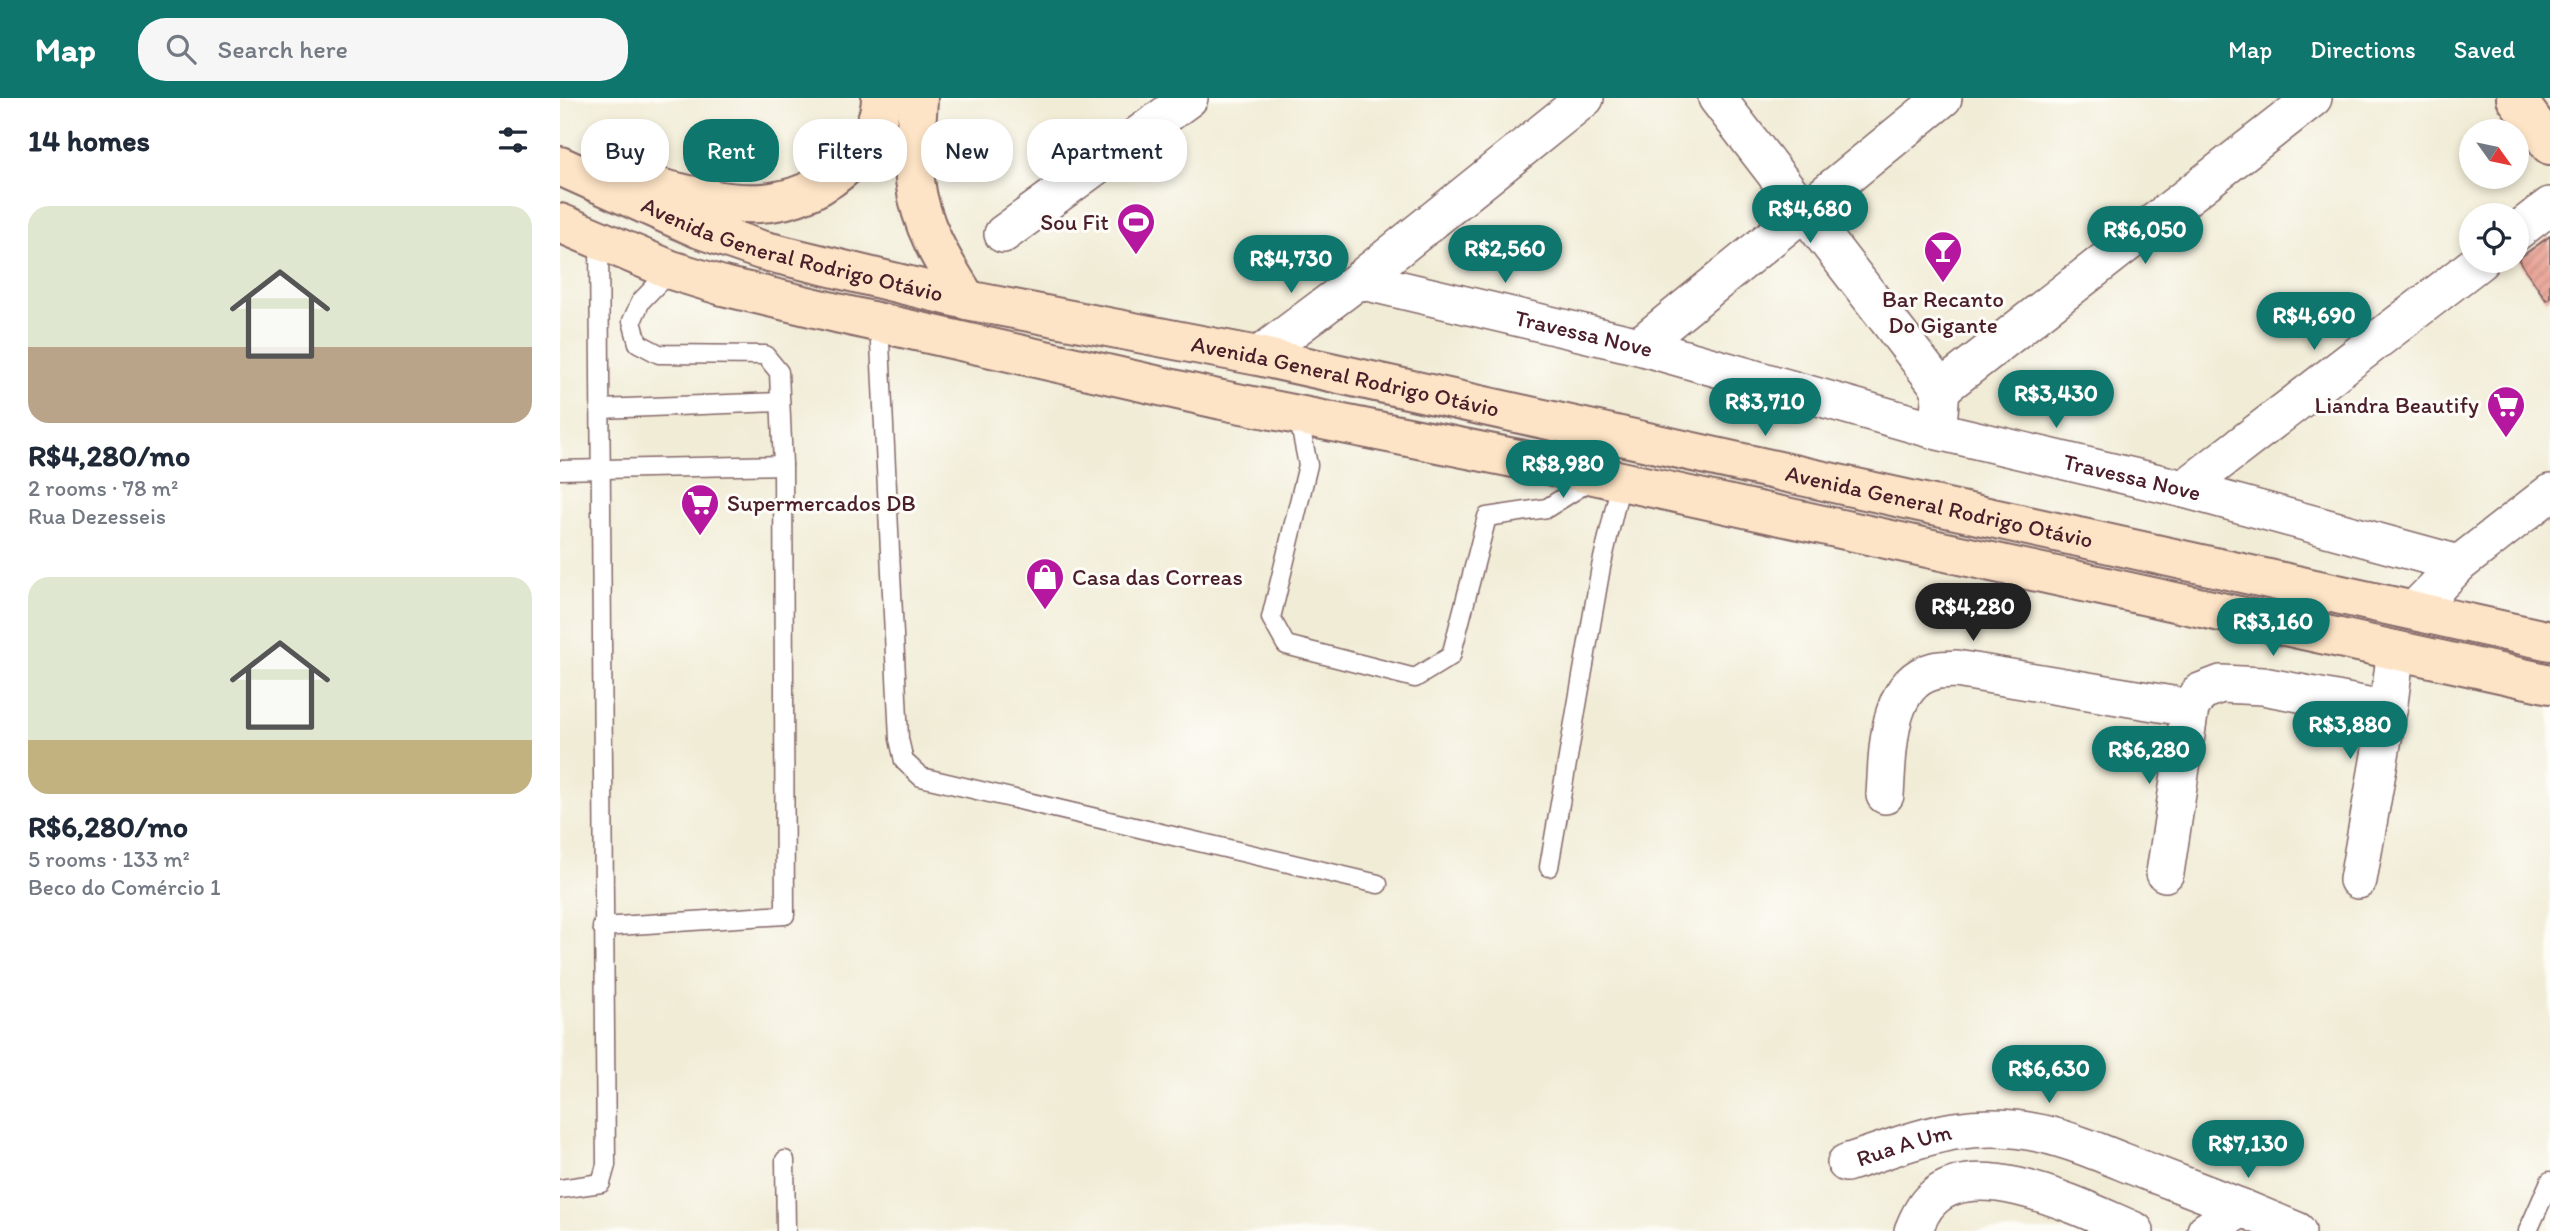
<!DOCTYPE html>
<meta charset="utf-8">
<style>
body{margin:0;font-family:Itim,sans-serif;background:#f6f6f7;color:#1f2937;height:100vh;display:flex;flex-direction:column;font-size:26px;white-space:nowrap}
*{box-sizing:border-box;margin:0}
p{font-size:23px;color:#747a83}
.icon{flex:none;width:38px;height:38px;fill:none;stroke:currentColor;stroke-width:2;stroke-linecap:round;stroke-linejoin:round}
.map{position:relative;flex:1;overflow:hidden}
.details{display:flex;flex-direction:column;background:#fff;width:560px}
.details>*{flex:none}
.banner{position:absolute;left:21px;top:21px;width:665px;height:63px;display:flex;gap:14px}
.needle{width:46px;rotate:123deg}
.tools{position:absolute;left:1899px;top:21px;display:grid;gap:14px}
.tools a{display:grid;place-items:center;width:70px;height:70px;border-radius:50%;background:#fff;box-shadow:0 4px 10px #0003;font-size:35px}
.price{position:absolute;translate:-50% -60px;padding:0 16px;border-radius:24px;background:#0f766e;color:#fff;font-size:23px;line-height:46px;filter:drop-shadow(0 2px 4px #0008)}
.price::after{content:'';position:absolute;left:50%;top:42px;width:21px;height:16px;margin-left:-10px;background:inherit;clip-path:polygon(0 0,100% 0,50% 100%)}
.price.current{background:#222;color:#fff}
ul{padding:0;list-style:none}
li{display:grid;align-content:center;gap:14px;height:371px;padding:0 28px}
li span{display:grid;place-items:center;height:217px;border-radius:21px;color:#555}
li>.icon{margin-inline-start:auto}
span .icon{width:126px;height:126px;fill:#fffc;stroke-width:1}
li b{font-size:30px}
h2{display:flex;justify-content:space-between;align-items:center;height:84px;padding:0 28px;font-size:30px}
.pill{padding:0 24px;border-radius:28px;background:#fff;box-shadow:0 4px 10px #0003;font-size:24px;line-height:63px}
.pill.current{background:#0f766e;color:#fff}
header{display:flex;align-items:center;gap:42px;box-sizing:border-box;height:98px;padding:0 35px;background:#0f766e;color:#fff}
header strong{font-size:33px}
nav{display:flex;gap:38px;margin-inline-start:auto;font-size:24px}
.search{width:490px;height:63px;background:#f6f6f7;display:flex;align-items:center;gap:18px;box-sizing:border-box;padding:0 24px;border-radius:28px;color:#747a83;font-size:26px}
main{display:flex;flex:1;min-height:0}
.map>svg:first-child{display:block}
</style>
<header>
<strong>Map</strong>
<div class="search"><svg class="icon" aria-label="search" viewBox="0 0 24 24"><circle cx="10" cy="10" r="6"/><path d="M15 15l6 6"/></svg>Search here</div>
<nav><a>Map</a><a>Directions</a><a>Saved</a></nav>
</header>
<main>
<section class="details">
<h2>14 homes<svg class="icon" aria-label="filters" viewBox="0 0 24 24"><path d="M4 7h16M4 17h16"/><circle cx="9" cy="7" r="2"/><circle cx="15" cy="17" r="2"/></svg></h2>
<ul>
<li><span style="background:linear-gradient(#dfe7d0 65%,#b9a48a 0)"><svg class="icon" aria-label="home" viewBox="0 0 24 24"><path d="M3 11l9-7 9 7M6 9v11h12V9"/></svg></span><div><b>R$4,280/mo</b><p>2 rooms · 78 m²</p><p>Rua Dezesseis</p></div></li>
<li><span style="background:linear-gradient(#dfe7d0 75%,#c2b280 0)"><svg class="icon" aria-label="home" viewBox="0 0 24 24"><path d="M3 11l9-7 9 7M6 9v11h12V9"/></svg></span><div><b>R$6,280/mo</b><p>5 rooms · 133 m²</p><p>Beco do Comércio 1</p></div></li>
</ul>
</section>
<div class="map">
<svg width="1990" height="1133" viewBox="0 0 1990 1133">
<defs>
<pattern id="building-hatch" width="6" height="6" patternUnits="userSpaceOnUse" patternTransform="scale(1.75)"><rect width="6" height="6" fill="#e69282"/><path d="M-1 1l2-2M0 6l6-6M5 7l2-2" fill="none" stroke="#bc776b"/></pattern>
</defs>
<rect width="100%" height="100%" fill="#fdfcf7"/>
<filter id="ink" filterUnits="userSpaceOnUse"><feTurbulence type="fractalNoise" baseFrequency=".0143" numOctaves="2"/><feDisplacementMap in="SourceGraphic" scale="14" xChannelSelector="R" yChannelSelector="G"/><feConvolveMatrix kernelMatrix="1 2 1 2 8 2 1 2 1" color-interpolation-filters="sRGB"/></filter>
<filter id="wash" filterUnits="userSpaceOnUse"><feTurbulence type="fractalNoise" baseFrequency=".00686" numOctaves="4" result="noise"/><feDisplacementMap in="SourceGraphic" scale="28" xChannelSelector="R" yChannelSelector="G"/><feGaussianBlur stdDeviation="1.57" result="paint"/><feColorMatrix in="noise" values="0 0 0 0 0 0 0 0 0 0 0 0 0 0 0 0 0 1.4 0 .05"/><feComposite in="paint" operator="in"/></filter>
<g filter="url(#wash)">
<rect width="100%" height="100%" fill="#f1ecd6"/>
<g id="blocks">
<polygon fill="url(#building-hatch)" points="1990,138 1990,200 1986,202 1958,161"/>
</g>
</g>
<g filter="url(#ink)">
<use href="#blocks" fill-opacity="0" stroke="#846767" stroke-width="2"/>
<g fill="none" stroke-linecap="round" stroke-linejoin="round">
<defs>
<g id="service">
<polyline points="319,224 339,641 344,663 361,679 818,786"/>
<polyline points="40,311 220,304"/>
<polyline points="738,317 748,367 711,520 726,547 855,580 891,558 927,419 987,410 1033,381"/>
<polyline points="0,372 223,367"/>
<polyline points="989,769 1041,469 1061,384"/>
<polyline points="42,829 225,817 223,367 219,274 205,257 99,256 78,245 72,223 81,203 111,172"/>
<polyline points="225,1062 226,1133"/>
<polyline points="0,1091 41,1085 46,1067 39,142"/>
<polyline points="1968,1133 1990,1083"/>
</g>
<g id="minor">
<polyline points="1157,0 1381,291 1379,315"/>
<polyline points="1956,134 1990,108"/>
<polyline points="443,136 629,0"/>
<path id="s1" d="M 799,182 L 1079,248 L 1378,333 L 1624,391 L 1899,466"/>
<polyline points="1079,248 1383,0"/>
<polyline points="698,258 799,182 1025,0"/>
<polyline points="1381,291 1753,0"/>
<polyline points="1624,391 1920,163"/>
<polyline points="1854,512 1899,466 1990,395"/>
<path d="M 1325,697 C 1328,657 1325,585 1374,573 C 1381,571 1389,572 1396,571 L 1630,610"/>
<polyline points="1605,775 1630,610 1640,594 1661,586 1703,588 1828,612"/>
<polyline points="1798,782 1828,612 1836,552"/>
<path id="s2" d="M 1286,1065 C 1321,1054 1358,1039 1394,1033 C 1464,1022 1509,1042 1571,1067 C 1608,1081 1645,1096 1682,1110"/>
<path d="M 1353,1133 C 1357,1123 1364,1108 1372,1101 C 1418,1056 1527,1113 1575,1133"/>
<polyline points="1646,1133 1682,1110 1737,1133"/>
</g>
<g id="secondary">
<path d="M 358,0 C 357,27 352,56 355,82 C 360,128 383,164 407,202"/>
<polyline points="1956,0 1990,47"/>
<path id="s3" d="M 0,68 L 140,131 L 201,152 L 407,202 L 698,258 L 1990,543"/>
<path d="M 75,84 C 155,103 226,129 292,62 C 307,46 321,22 321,0"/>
<polyline points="0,125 111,172 163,188 285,217 662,302 979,365 1990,586"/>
</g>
</defs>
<use href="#service" stroke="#846767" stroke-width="21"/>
<use href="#minor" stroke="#846767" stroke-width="40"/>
<use href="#secondary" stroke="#846767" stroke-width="42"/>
<use href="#service" stroke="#fff" stroke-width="18"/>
<use href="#minor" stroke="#fff" stroke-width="37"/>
<use href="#secondary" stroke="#fee4c6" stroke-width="38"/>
</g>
</g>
<defs>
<symbol id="stadium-pin" viewBox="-11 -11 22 30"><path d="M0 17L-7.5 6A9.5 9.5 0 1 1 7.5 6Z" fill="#b5179e" stroke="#fdfcf7"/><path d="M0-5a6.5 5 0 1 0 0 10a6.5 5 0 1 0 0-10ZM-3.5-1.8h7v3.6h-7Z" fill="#fff"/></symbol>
<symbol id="bar-pin" viewBox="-11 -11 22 30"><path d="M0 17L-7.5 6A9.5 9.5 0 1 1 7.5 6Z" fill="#b5179e" stroke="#fdfcf7"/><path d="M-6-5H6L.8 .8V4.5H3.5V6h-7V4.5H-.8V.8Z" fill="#fff"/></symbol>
<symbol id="supermarket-pin" viewBox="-11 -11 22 30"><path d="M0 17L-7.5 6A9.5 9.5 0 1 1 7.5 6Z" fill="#b5179e" stroke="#fdfcf7"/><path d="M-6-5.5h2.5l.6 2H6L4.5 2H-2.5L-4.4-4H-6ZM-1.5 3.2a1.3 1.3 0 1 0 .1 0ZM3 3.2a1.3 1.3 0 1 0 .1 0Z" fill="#fff"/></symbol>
<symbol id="shop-pin" viewBox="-11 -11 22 30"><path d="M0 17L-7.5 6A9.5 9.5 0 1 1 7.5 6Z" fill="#b5179e" stroke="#fdfcf7"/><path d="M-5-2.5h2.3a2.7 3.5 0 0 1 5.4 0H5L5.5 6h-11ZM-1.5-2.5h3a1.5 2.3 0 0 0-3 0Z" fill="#fff"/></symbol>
</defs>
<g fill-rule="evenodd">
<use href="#stadium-pin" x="554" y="102" width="44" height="60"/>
<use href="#bar-pin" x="1361" y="130" width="44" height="60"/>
<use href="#supermarket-pin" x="1924" y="285" width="44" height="60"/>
<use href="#supermarket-pin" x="118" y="383" width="44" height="60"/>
<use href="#shop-pin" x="463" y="457" width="44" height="60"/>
</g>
<g text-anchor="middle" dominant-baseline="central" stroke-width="6" stroke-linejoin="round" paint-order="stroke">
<g font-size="23" fill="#4a1f2b" stroke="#fdfcf7" text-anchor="end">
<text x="549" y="124">Sou Fit</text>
<text x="1383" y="201" text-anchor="middle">Bar Recanto<tspan x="1383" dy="26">Do Gigante</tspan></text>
<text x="1919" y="307">Liandra Beautify</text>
<text x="167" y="405" text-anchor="start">Supermercados DB</text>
<text x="512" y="479" text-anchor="start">Casa das Correas</text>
</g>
<g font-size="23" fill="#4a1f2b" stroke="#fdfcf7">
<text stroke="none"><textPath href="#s3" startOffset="248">Avenida General Rodrigo Otávio</textPath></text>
<text stroke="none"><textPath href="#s1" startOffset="231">Travessa Nove</textPath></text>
<text stroke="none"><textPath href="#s3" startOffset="816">Avenida General Rodrigo Otávio</textPath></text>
<text stroke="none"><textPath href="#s1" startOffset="798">Travessa Nove</textPath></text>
<text stroke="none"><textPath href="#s3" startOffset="1424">Avenida General Rodrigo Otávio</textPath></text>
<text stroke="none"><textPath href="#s2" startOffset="61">Rua A Um</textPath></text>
</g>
</g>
</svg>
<div class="tools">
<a><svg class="needle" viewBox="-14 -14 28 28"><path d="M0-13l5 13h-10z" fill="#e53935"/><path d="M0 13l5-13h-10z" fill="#747a83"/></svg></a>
<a><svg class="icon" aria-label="locate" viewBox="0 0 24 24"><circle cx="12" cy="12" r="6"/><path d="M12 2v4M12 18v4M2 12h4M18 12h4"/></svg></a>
</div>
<b class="price" style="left:1250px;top:147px">R$4,680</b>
<b class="price" style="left:1585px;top:168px">R$6,050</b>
<b class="price" style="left:945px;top:187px">R$2,560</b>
<b class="price" style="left:731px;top:197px">R$4,730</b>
<b class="price" style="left:1754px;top:254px">R$4,690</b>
<b class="price" style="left:1496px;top:332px">R$3,430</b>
<b class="price" style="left:1205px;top:340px">R$3,710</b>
<b class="price" style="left:1003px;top:402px">R$8,980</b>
<b class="price current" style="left:1413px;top:545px">R$4,280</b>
<b class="price" style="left:1713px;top:560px">R$3,160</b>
<b class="price" style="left:1790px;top:663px">R$3,880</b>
<b class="price" style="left:1589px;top:688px">R$6,280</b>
<b class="price" style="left:1489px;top:1007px">R$6,630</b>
<b class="price" style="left:1688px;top:1082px">R$7,130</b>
<div class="banner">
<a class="pill">Buy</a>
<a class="pill current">Rent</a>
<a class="pill">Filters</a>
<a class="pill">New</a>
<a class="pill">Apartment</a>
</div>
</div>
</main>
